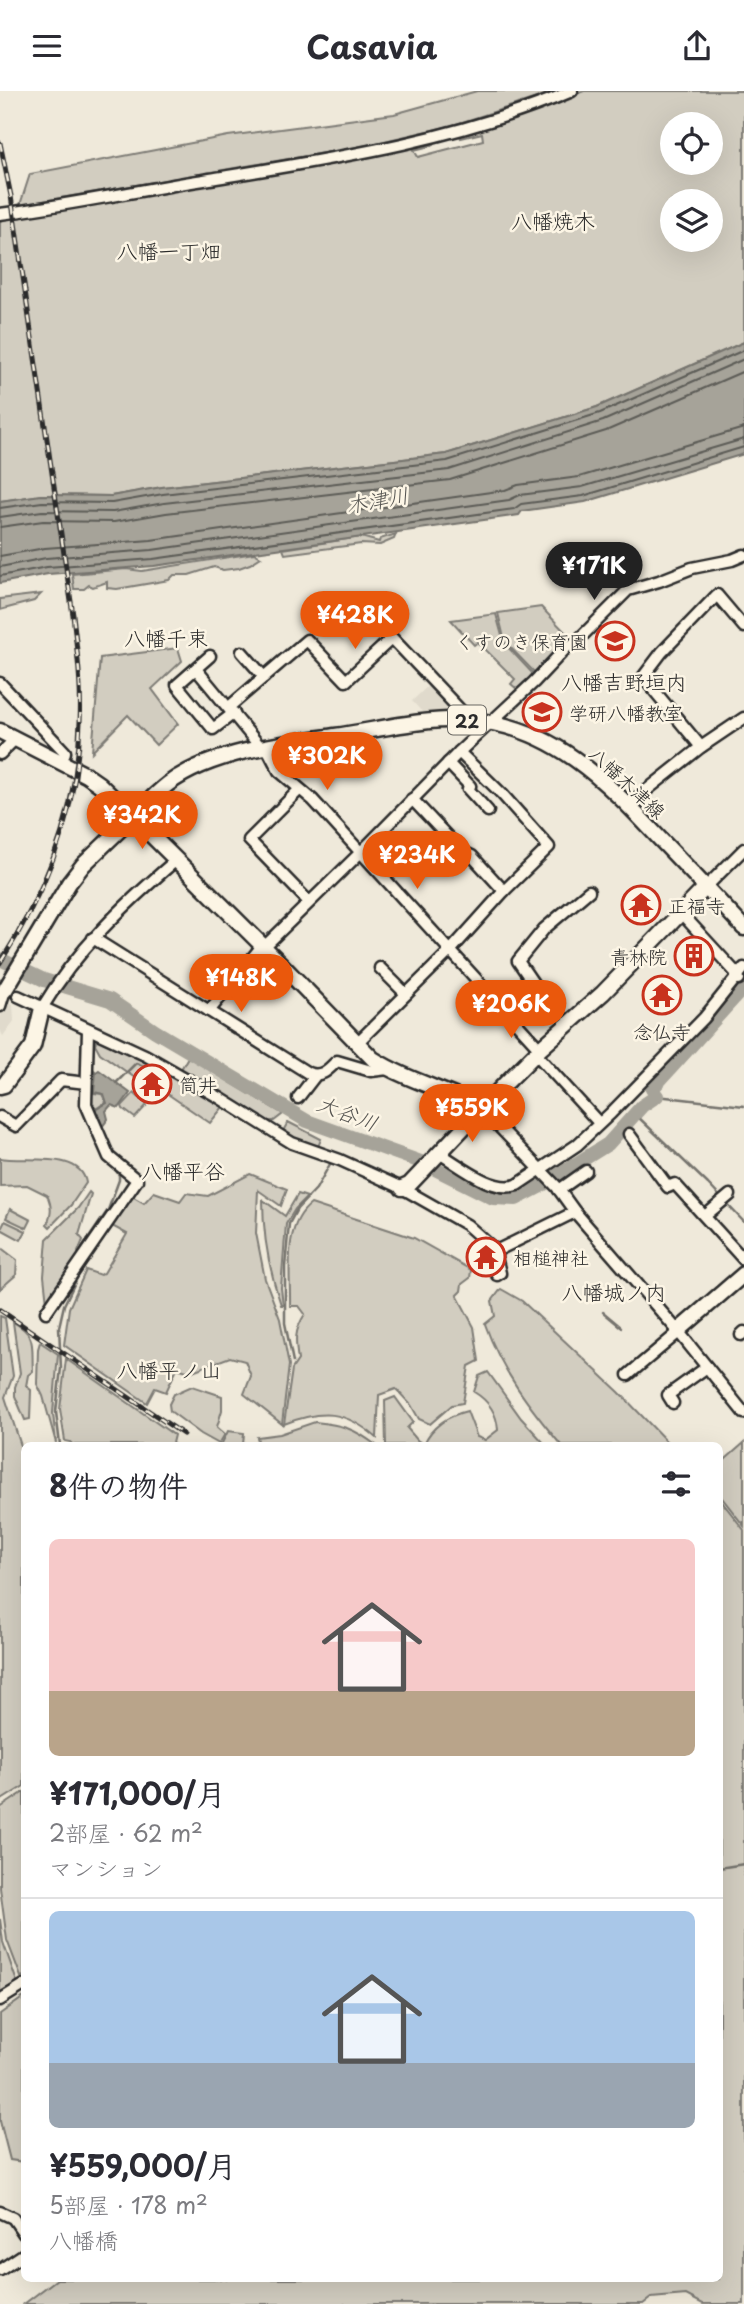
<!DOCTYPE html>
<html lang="ja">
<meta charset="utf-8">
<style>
body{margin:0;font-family:"Playpen Sans","Klee One",sans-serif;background:#f7f7f7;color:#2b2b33;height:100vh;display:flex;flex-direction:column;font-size:26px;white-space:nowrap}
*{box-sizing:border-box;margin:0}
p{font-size:23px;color:#7c7c81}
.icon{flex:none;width:38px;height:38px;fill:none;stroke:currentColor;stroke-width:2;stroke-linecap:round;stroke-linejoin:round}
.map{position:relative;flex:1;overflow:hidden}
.panel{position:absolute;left:21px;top:1351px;width:702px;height:840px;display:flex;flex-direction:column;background:#fff;border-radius:10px;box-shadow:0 7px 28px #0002}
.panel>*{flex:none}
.controls{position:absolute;left:660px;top:21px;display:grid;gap:14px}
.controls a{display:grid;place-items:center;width:63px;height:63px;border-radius:50%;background:#fff;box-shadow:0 7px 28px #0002;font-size:35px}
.price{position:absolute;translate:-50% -60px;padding:0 16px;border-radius:24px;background:#ea580c;color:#fff;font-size:23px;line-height:46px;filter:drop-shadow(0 2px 4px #0008)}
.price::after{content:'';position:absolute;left:50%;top:42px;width:21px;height:16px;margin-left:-10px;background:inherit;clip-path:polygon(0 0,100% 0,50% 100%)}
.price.on{background:#222;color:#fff}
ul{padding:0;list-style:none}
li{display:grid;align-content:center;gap:14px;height:371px;padding:0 28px}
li+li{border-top:2px solid #e1e1e2}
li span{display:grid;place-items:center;height:217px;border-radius:10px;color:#555}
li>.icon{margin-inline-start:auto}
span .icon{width:126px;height:126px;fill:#fffc;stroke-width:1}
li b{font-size:30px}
h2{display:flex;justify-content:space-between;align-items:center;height:84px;padding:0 28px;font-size:30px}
header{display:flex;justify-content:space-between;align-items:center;height:91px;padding:0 28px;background:#fff;font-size:32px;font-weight:700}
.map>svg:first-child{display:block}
</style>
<header><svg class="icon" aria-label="menu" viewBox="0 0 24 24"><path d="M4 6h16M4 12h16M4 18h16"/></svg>Casavia<svg class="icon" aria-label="share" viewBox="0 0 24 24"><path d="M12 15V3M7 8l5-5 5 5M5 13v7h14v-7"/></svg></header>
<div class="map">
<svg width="744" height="2213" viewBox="0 0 744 2213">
<rect width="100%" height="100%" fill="#efe9da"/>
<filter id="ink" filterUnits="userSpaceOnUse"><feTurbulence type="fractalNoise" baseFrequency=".0143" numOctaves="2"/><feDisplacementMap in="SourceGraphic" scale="14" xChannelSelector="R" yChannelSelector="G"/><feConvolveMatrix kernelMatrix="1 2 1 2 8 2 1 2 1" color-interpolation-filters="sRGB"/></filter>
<g filter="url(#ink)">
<g fill="#e0dacc">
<polygon points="430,593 457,621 424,623 412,610"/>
<polygon points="8,911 13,913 14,930 3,945 0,939 0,926"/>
</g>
<g fill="#d2cdc0" stroke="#7e7c76" stroke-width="2" fill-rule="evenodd">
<polygon points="477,0 558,0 450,35 358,56 20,114 30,83 228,45 394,23"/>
<path d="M 584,0 L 744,0 L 744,251 L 597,316 L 446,363 L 162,396 L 111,405 L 41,404 L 0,410 L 0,128 L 264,85 L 432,50 L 434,54 L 414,59 L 418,66 L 483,49 L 482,42 L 461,47 L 459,43 L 505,30 ZM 672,33 L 710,33 L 710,72 L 672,72 ZM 672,110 L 710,110 L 710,149 L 672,149 Z"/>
<polygon points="396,443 394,448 380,454 361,453 285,463 283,458 361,446 379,451 380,448"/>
<polygon points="254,462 261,466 250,473 239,477 223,479 214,476 189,484 174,484 169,489 117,498 107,497 107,491 93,496 89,494 84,498 74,498 72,483 126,478 142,480"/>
<polygon points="41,503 34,510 0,519 0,508"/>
<polygon points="541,516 571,547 536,583 505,551 498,522"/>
<polygon points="496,523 504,552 535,585 519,600 511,593 515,588 478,551 474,554 451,529"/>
<polygon points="178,557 182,570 152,598 178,633 156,654 128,624 92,661 100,567"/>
<polygon points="97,948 166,981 223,1016 210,1032 156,995 158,991 150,985 142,992 100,962 95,953"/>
<polygon points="188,966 283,1023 274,1030 266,1030 180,980"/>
<polygon points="91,976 95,980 94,1002 102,1003 106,1011 94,1019 91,1013"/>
<polygon points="134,1002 147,1014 135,1027 123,1018 122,1015"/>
<polygon points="288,1031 321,1048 318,1056 290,1046 283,1040"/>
<path d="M 0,1067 C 24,1072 81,1059 86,1092 L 71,1114 L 50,1136 L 47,1133 C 52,1123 52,1115 47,1104 L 27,1094 L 0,1095 Z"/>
<polygon points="250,1083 287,1098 281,1115 258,1099 256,1142 265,1188 280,1228 289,1274 282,1333 244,1303 251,1285 245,1270 230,1266 190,1281 177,1277 166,1301 155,1297 147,1312 64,1254 69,1217 86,1179 100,1184 104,1182 127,1143 110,1134 130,1104 144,1112 154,1101 180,1110 186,1102 208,1105"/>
<polygon points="89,1101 91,1103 79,1144 83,1149 78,1161 79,1166 47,1212 44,1185 47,1148 78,1117"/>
<path d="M 298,1103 L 307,1106 L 295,1118 L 286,1133 L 281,1197 L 283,1214 L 281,1214 C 269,1179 263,1146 263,1109 L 285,1125 Z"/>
<path d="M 311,1113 L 414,1147 L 471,1179 L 470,1187 L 462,1193 L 461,1200 L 457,1204 L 474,1236 L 479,1270 L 469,1275 L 463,1312 L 452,1314 L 430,1333 L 419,1328 L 411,1314 L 396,1298 L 379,1304 L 377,1347 C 345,1319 322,1318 284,1333 L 292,1278 L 298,1269 C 295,1250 294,1240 305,1223 L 299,1215 L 290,1215 C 291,1182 282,1135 311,1113 Z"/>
<polygon points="10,1118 31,1129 27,1137 6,1127"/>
<polygon points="5,1130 26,1140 21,1149 1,1138"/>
<polygon points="0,1156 17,1169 16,1184 0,1198"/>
<path d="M 501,1198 L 522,1210 L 619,1301 L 670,1354 L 561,1354 C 530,1317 501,1279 485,1233 L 495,1225 L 492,1210 Z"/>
<polygon points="0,1225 5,1227 13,1285 5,1306 23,1361 24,1383 24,1695 0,1710"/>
<path d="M 13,1231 C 38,1245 31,1254 33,1280 L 28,1284 L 26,1295 L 31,1299 L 30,1328 L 25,1329 L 15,1305 L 15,1296 L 20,1282 Z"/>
<polygon points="40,1251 58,1263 53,1322 56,1352 43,1305 37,1293 38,1258"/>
<polygon points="66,1268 174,1344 172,1352 175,1354 73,1354 70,1351 65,1350 60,1318"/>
<path d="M 488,1281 L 521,1327 L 546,1354 L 386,1354 L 385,1310 L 395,1306 L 413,1331 L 407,1337 L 418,1350 L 424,1353 C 431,1336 449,1324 467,1320 L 477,1346 L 485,1349 L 498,1339 C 497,1322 489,1310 474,1301 L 479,1285 Z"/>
<polygon points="192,1295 222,1305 222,1319 217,1336 225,1343 219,1353 201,1343 170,1320 169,1313 174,1303"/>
<path d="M 315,1331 C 343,1334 353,1337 376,1354 L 259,1354 L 257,1346 L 280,1343 Z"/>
<polygon points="228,1340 244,1342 243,1354 221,1354"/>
<polygon points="744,1352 744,1435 719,1403 719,1374"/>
<polygon points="719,1407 744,1439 744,2213 703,2213 686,2204 651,2207 643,2213 24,2213 57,2188 719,2188"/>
<polygon points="24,1701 24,1885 21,1886 7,1849 0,1797 0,1717"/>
<polygon points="0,1828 3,1851 17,1891 0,1901"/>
<polygon points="24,1906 24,2071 10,2069 0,2030 0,1923"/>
</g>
<g fill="#a6a399" stroke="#75736d" stroke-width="2">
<polygon points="744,251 744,363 585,411 522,420 519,424 154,475 48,483 0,492 0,410 41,404 111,405 162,396 446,363 597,316"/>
<polygon points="99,979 130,1002 119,1017 111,1014 106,1020 108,1028 102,1036 95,1019 107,1012 104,1003 94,1001 96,981"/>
</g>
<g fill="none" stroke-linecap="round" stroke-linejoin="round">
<g stroke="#5c5b57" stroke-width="2">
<polyline points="0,417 42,411 112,412 163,403 447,370 600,322 744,259"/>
<polyline points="0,426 42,420 113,421 164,412 449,379 603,330 744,268"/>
<polyline points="0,436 43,430 114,431 166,422 450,389 606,340 744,280"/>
<polyline points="0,465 45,457 151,449 505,399 518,394 579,386 744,337"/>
<polyline points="0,476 46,467 152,459 509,409 520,404 582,396 744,348"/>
<polyline points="0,485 47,476 153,468 514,418 521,413 583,405 744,356"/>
</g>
<g stroke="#75736d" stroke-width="2.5">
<polyline points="116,992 136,972 162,982"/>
<polyline points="657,1005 744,1015"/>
<polyline points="635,1023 708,1093 744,1131"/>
<polyline points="82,1162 82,1157 108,1119 119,1089 119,1084 112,1074"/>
<polyline points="603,1221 621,1236"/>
<polyline points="293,1271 285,1232 285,1176 289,1133 297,1118 316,1098 330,1073"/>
<polyline points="60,1354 56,1321 61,1277 59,1236 64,1214 83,1175"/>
<polyline points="719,1777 744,1773"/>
</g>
<polyline stroke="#a6a399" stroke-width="14" points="0,868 44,889 110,909 155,940 307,1030 421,1071 493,1107 516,1108 539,1096 608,1053 642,1015 657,1005 652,998 744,896"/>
<defs>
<g id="street">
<path d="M 0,123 C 70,114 140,99 210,88 C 332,68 458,49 572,0"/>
<polyline points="242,561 264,586"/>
<polyline points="210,565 177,594 213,638 234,622"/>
<polyline points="196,578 262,658"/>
<polyline points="0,592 65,661 62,671"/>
<polyline points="229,616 307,549 346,590 392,547 463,622 464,629"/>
<polyline points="701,656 643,586 662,561 717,504 744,536"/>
<polyline points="267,657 279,680 313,709 540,958"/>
<polyline points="0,663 15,648"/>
<polyline points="448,672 470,695 468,698 488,720"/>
<polyline points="299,699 249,749 309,811"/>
<polyline points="412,708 461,760 472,765 504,800"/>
<polyline points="628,714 701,656 744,627"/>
<polyline points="706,796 744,758"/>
<polyline points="682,823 738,884 739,888"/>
<path d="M 93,847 L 308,982 C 322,987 328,979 337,970 L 371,980 L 388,978"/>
<polyline points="264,856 360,762 459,661 534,591 567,556 575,552 628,499 659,490 692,477 732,469 744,464"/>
<polyline points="380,877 406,903"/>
<polyline points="18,905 145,964 220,1007 292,1052 340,1069 402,1097 467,1134 494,1158 498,1159 575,1121"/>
<polyline points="0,915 5,899"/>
<path d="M 42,917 C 77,858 124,814 175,770"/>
<polyline points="505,919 533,892 518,870 544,838 589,800"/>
<polyline points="209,920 262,855"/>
<polyline points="357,952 451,859 504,800 549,756 502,703 459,661"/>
<polyline points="536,963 599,1032"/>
<polyline points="298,1007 315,985"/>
<polyline points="481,1017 557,1096 575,1121 678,1240 744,1322"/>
<polyline points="0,1026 16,1035 61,989 86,992"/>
<polyline points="629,1043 668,1096 675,1093 744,1169"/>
<path d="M 439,1062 C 461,1075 492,1102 517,1094 L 577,1054 L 611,1022 L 704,927 L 744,877"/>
<polyline points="559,1099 586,1080"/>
<polyline points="705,1125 730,1104"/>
<polyline points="494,1158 500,1182 497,1184"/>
<polyline points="46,1221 137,1089 109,1066 86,1013 88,939"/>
<polyline points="741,1244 744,1241"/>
<polyline points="628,1284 679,1241"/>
<polyline points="673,1312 668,1304 707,1276"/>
<polyline points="0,1909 24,1894"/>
<polyline points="0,2121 13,2127 24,2143"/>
<polyline points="0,2179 24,2163"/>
</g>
<g id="secondary">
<path d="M 5,899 L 69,792 L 83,774 L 133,726 L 275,867 L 373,968 C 406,989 446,999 481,1017"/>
<polyline points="0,995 4,994 33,955 42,917"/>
<polyline points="402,1097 409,1094 504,994 540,958 603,902 706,796"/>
<polyline points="678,1240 744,1183"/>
</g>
<path id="primary" d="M 0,640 L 86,684 L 99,693 L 133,726 C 144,715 155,703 168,693 C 210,661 283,652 335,645 C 378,639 422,627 467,629 C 552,633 606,690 660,748 C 688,777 716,807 744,837"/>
</defs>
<use href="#street" stroke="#2b2b2b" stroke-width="15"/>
<use href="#secondary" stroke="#2b2b2b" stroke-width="19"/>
<use href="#primary" stroke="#2b2b2b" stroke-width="19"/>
<use href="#street" stroke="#fcf5e5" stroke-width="10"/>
<use href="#secondary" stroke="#fcf5e5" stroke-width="14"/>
<use href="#primary" stroke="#fcf5e5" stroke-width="14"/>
<defs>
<g id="rail">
<path d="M 0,52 L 11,105 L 73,524 C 77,560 82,595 80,631 C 78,719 47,799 0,872"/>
<polyline points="0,1219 183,1343"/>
</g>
</defs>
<use href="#rail" stroke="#2b2b2b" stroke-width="5"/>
<use href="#rail" stroke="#fcf5e5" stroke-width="2.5" stroke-dasharray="8" stroke-linecap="butt"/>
</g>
</g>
<defs>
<symbol id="school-ring" viewBox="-11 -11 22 22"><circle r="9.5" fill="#fcf5e5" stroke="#c8321e" stroke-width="1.5"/><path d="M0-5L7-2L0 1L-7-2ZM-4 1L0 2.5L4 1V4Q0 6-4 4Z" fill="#c8321e"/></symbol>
<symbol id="temple-ring" viewBox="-11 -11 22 22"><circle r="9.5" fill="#fcf5e5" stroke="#c8321e" stroke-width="1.5"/><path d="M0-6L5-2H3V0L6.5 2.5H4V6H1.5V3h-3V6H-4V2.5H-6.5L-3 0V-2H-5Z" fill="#c8321e"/></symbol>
<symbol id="building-ring" viewBox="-11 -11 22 22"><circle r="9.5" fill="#fcf5e5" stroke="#c8321e" stroke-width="1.5"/><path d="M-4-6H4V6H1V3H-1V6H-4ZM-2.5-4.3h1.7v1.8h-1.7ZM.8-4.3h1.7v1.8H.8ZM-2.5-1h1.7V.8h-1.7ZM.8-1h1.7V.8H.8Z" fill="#c8321e"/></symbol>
</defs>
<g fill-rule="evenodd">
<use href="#school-ring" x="593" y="528" width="44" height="44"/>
<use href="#school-ring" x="520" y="599" width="44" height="44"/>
<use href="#temple-ring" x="619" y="792" width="44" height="44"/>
<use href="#building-ring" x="672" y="843" width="44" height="44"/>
<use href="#temple-ring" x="640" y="882" width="44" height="44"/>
<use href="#temple-ring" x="130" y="971" width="44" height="44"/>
<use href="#temple-ring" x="464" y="1144" width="44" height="44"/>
</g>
<g text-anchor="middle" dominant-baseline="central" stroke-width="5" stroke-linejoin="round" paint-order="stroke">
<rect fill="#fcf5e5" stroke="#6a6863" stroke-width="2" x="448" y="614.5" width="38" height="29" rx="5"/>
<g font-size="18" font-weight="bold" fill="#2b2b2b">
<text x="467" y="629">22</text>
</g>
<g font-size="19" fill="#2b2b2b" stroke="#fcf5e5" text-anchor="start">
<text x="588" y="550" text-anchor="end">くすのき保育園</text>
<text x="569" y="621">学研八幡教室</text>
<text x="668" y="814">正福寺</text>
<text x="667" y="865" text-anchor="end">青林院</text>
<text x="662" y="940" text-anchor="middle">念仏寺</text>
<text x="179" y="993">筒井</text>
<text x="513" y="1166">相槌神社</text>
</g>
<g font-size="19" fill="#2b2b2b" stroke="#fcf5e5">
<text transform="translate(628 691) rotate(43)">八幡木津線</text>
</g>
<g font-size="21" fill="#2b2b2b" stroke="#fcf5e5">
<text x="553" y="129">八幡焼木</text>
<text x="169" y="159">八幡一丁畑</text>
<text x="166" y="546">八幡千束</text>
<text x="624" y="590">八幡吉野垣内</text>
<text x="183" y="1079">八幡平谷</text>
<text x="614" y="1200">八幡城ノ内</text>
<text x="169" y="1278">八幡平ノ山</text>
</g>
<g font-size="21" font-style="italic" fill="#565552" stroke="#fcf5e5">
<text transform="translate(377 408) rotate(-10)">木津川</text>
<text transform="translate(348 1021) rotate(21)">大谷川</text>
</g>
</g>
</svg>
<div class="controls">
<a><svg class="icon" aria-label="locate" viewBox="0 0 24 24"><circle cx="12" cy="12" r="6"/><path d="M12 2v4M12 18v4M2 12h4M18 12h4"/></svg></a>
<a><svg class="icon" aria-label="layers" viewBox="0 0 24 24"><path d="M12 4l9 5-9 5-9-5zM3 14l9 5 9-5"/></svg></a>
</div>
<b class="price on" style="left:594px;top:511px">¥171K</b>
<b class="price" style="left:355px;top:560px">¥428K</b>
<b class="price" style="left:327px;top:701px">¥302K</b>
<b class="price" style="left:142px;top:760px">¥342K</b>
<b class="price" style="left:417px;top:800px">¥234K</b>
<b class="price" style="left:241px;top:923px">¥148K</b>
<b class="price" style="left:511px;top:949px">¥206K</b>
<b class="price" style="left:472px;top:1053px">¥559K</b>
<section class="panel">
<h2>8件の物件<svg class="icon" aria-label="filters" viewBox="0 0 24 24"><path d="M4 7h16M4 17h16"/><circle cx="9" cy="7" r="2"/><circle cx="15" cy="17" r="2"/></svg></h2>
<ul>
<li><span style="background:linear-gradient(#f6c9c9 70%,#b9a48a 0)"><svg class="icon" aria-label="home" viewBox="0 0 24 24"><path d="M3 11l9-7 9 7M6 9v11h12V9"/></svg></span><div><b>¥171,000/月</b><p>2部屋 · 62 m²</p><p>マンション</p></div></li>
<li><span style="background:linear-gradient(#a9c7e8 70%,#9aa5b1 0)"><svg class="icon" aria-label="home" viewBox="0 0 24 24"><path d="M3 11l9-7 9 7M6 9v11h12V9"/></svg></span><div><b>¥559,000/月</b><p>5部屋 · 178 m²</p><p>八幡橋</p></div></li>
</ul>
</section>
</div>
